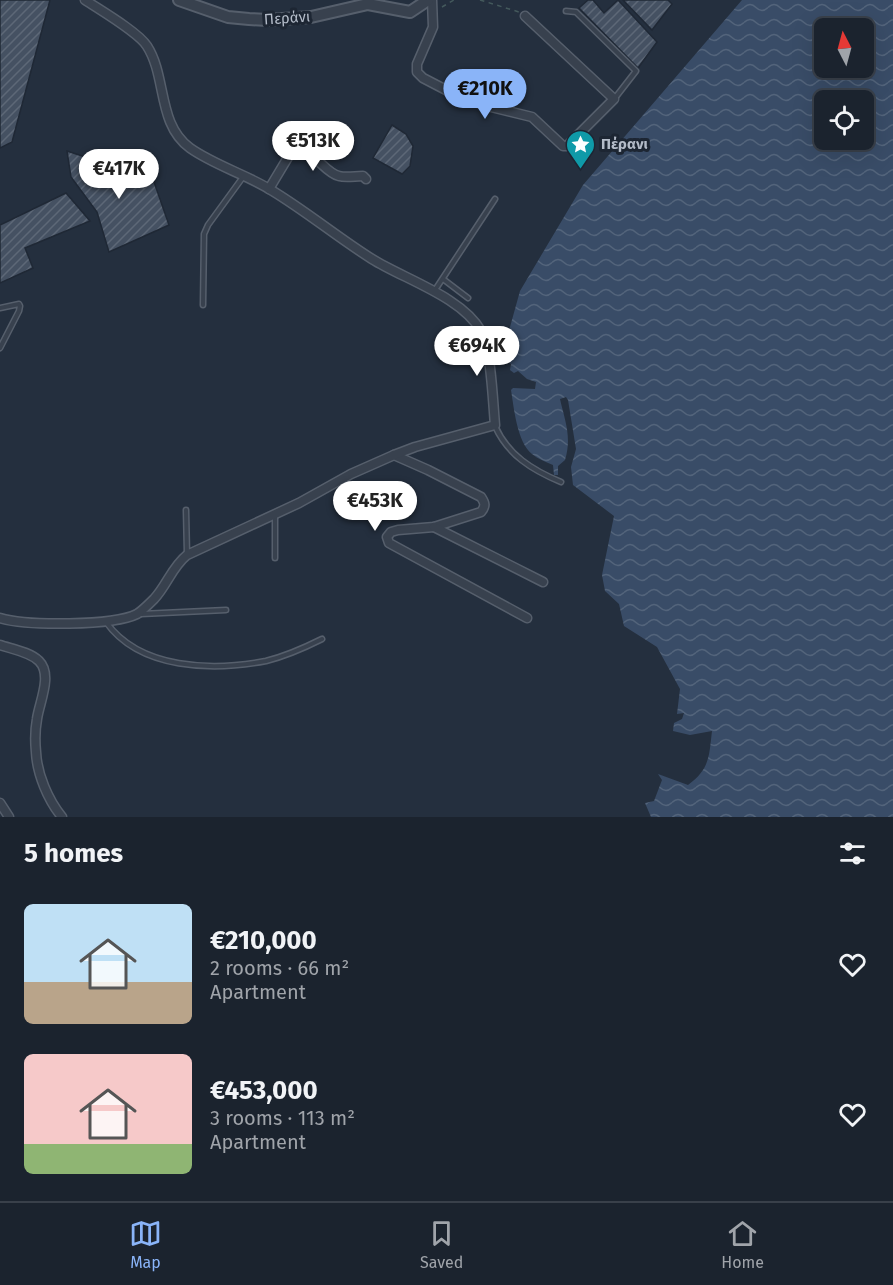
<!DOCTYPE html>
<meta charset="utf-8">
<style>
body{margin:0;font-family:"Fira Sans",sans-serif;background:#282f3a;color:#f1f3f6;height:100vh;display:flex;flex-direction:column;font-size:22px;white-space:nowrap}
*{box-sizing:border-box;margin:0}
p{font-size:20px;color:#a0a4aa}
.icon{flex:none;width:33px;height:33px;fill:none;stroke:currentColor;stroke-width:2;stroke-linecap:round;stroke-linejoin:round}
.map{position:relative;height:817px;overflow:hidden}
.details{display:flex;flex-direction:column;background:#1b232e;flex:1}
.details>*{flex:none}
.needle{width:39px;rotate:354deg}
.fabs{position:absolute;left:814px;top:18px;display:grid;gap:12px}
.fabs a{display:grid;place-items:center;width:60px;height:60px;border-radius:9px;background:#1b232e;box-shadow:0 6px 24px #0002,0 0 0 2px #39404a;font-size:30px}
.price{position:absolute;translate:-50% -51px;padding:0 14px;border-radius:21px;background:#fff;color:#222;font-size:20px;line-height:39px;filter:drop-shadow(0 2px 3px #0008)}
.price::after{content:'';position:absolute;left:50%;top:36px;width:18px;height:14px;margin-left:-9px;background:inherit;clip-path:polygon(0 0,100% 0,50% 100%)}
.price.on{background:#8ab4f8;color:#111}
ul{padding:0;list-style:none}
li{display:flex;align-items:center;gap:18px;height:150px;padding:0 24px}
li span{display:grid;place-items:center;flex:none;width:168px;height:120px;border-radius:9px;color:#555}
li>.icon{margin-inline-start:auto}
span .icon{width:72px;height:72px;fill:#fffc;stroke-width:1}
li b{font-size:26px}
h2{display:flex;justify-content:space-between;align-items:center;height:72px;padding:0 24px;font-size:26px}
.tabs{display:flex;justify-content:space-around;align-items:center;height:84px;border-top:2px solid #39404a;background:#1b232e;font-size:16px;color:#a0a4aa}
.tabs a{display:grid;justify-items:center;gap:3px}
.tabs .on{color:#8ab4f8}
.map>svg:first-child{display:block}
</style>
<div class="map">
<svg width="893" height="817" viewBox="0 0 893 817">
<defs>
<pattern id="water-waves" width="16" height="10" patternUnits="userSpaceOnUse" patternTransform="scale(1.5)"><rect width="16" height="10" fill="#394c67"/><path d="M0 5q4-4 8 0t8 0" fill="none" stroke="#53647b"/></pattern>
<pattern id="building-hatch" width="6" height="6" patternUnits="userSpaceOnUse" patternTransform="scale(1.5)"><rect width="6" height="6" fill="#455162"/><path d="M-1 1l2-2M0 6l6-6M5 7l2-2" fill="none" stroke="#5d6877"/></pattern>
</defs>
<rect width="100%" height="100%" fill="#242f3e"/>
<path fill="url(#water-waves)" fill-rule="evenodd" d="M 742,0 L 893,0 L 893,817 L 651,817 L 645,803 L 654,801 L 662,780 L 658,774 L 688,785 C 710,769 709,756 712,731 L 690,735 L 673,731 L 674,723 L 682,719 L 684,713 L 677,714 L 680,689 L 657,647 L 624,626 L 619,604 L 605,591 L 602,575 L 614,516 L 573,485 L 571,467 L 576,449 L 568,400 L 566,397 L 560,399 C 565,421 572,437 565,460 L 558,466 L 558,475 L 554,475 L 553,465 C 546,462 538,459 532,454 C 517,442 514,408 511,390 L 513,388 L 535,389 L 536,382 L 527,379 L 518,371 L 514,373 L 510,370 L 511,364 L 502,356 L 520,291 L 583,185 ZM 864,28 L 864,68 L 825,68 L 825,28 ZM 864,100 L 864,140 L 825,140 L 825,100 Z"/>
<g fill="url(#building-hatch)" stroke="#1f2835" stroke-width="1.5">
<polygon points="0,0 50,0 12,142 0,148"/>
<polygon points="588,0 593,0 604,13 618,0 657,42 638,68 579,8"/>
<polygon points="623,0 668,0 672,4 652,30"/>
<polygon points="392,125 406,134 413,146 410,166 402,174 373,158"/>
<polygon points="67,151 153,179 169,225 109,252 97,212 71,177"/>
<polygon points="66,193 90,221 25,248 33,268 0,283 0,225"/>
</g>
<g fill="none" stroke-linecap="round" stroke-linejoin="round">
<defs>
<g id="service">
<polyline points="566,11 576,12 636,71 615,98"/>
<polyline points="443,279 468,298"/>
<polyline points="435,290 495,199"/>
<polyline points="203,305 204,234 208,225 243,177"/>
<polyline points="0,308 19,304 20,306 19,311 0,348"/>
<path d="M 495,426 C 508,455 532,470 561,482"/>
<polyline points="186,510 187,554"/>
<polyline points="275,515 275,558"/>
<polyline points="141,614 226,610"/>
<path d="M 106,622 C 140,670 213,671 266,661 C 286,656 304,648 322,639"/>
</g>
<g id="minor">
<polyline points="432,0 433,27 417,64 417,72 423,78 448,91 483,105 532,117 563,146 567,146 614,99 525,16"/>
<path d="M 269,189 L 290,154 C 312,143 322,172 339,176 C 346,178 355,176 363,176 L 366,179"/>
<path d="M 394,455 L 428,470 L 481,497 C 485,503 486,506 481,512 L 434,527 L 398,530 L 391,532 L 387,537 L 389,543 L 527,618"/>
<polyline points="434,527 543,582"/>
<path d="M 0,618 C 26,626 113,626 137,614 C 142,611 150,603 154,599 C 167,585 172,567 187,555 L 299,503 L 351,474 L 394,455 L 415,447 L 495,425 C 493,403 491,348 481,331 C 462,297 404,279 372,259 C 337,237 306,211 271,190 C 245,174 214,165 190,148 C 157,124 167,77 147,46 C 138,32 100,10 85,0"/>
<path d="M 0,645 C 12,649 30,652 39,661 C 53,675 39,703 37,719 C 35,730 35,742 36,752 C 37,774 48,800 62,817"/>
<polyline points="0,803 9,817"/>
</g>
<polyline id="tertiary" points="179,0 228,17 249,19 268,20 311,17 368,4 410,12 428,0"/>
</defs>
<use href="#service" stroke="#565f6c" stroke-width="7"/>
<use href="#minor" stroke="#565f6c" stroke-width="11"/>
<use href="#tertiary" stroke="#565f6c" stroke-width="14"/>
<g stroke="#44595c" stroke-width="1.5" stroke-dasharray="4.5 4.5" stroke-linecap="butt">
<polyline points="480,0 519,12"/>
<polyline points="442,7 454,0"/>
</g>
<use href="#service" stroke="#38414e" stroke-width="4"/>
<use href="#minor" stroke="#38414e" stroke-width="8"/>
<use href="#tertiary" stroke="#38414e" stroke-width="10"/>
</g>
<defs>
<symbol id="sight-pin" viewBox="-11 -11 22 30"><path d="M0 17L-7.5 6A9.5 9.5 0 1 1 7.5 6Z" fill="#0f9aa8" stroke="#1d2633"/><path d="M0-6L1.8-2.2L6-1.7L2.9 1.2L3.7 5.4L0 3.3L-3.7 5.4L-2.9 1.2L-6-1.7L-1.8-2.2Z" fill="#fff"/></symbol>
</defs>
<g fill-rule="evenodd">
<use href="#sight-pin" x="564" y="128" width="33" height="45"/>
</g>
<g text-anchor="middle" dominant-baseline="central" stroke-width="6" stroke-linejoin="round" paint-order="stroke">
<g font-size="15" fill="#b4bcc9" stroke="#1d2633">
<text transform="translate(287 18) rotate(-4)">Περάνι</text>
</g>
<g font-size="15" font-weight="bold" fill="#b4bcc9" stroke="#1d2633" text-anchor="start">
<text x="601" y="144">Πέρανι</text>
</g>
</g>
</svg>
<div class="fabs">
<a><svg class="needle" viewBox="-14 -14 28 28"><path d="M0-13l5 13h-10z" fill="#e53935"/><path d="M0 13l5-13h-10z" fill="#a0a4aa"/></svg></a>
<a><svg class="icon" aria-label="locate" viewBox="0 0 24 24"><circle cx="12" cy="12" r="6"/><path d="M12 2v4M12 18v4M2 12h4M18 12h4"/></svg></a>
</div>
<b class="price on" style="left:485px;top:120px">€210K</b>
<b class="price" style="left:313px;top:172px">€513K</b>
<b class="price" style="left:119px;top:200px">€417K</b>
<b class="price" style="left:477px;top:377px">€694K</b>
<b class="price" style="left:375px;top:532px">€453K</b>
</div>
<section class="details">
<h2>5 homes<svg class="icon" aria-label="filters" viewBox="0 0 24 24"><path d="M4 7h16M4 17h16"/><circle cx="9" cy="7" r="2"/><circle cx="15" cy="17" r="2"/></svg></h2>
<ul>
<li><span style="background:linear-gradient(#bfe0f5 65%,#b9a48a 0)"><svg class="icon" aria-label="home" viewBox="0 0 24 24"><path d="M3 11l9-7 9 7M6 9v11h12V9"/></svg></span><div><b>€210,000</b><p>2 rooms · 66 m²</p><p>Apartment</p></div><svg class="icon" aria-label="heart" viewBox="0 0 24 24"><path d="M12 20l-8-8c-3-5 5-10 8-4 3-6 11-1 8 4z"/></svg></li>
<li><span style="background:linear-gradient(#f6c9c9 75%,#8fb573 0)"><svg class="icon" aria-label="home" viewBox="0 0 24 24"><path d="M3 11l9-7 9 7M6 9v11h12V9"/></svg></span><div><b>€453,000</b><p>3 rooms · 113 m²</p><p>Apartment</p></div><svg class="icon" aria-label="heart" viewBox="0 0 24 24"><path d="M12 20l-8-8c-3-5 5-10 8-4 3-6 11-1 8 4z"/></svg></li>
</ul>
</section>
<nav class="tabs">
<a class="on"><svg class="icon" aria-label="map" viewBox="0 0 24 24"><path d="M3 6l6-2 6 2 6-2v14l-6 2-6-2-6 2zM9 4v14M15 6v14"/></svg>Map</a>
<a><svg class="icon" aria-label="saved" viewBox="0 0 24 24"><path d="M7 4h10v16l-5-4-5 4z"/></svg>Saved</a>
<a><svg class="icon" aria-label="home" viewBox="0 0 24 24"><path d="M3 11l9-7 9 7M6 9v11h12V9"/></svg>Home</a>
</nav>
